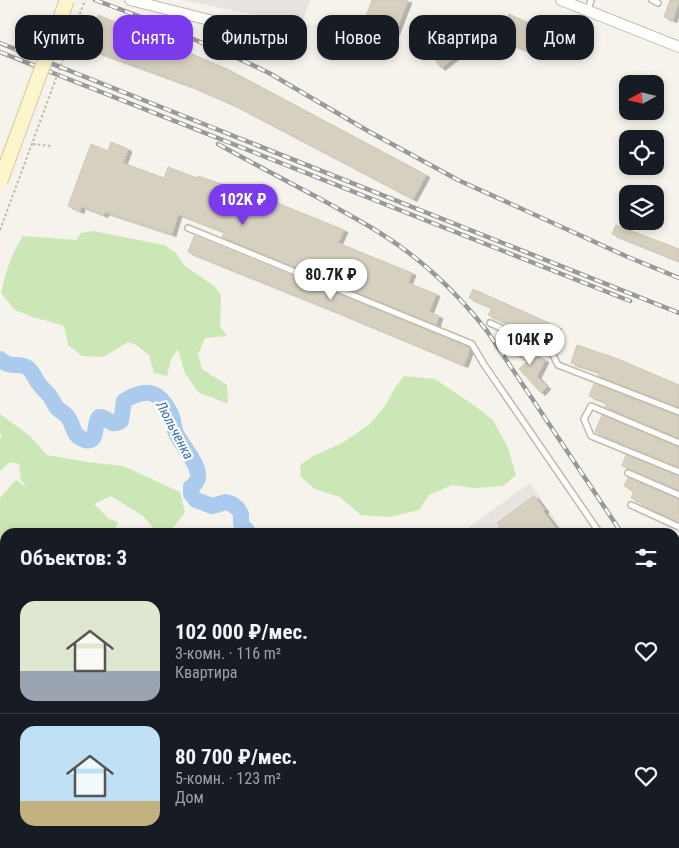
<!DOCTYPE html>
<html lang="ru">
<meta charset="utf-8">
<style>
body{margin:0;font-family:"Roboto Condensed",sans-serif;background:#20242c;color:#f1f3f6;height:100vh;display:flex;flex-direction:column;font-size:19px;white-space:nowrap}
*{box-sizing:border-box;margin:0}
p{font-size:16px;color:#9ea1a6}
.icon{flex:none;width:28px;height:28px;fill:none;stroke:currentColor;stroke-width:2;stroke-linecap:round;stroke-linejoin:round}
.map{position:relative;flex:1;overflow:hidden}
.drawer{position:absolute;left:0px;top:528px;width:680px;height:321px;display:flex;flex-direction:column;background:#171b24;border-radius:15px 15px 0 0;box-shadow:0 2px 8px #0003}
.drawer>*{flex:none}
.banner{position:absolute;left:15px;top:15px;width:650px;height:45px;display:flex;gap:10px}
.needle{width:32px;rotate:262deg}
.controls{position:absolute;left:619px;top:75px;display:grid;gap:10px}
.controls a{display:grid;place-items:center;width:45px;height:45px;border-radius:10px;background:#171b24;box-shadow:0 2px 8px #0003;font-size:25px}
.price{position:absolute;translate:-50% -42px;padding:0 11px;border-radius:18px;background:#fff;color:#222;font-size:16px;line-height:32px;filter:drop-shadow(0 1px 2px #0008)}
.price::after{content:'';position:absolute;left:50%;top:30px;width:15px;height:11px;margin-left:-8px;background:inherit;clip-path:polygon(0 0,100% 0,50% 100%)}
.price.selected{background:#7c3aed;color:#fff}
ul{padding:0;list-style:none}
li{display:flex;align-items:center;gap:15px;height:125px;padding:0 20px}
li+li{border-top:1px solid #363941}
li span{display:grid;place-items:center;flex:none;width:140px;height:100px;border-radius:15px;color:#555}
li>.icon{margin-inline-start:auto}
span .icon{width:60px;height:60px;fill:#fffc;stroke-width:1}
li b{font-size:21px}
h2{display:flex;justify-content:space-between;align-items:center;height:60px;padding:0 20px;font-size:21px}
.chip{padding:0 18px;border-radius:15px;background:#171b24;box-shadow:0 2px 8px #0003;font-size:18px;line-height:45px}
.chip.selected{background:#7c3aed;color:#fff}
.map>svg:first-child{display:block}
</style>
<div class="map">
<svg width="679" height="848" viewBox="0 0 679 848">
<defs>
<filter id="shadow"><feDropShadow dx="4" dy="2.5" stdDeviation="0" flood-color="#0004"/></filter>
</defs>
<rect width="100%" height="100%" fill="#f5f3eb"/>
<g fill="#e7e4df">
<polygon points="182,0 310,0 303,20 251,14"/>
<polygon points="530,483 564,532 462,532"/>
</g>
<g fill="#ede9d5">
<polygon points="0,605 5,608 5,844 26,844 31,848 0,848"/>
<polygon points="63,844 295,844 300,848 61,848"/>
</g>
<g fill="#cbe7b5">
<path d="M 93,231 L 164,245 L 176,253 L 184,265 L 215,287 L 221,295 L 220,326 L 227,336 L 205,338 L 198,354 L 202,369 L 227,385 L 228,404 L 198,392 L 185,373 L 178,349 L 171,359 L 167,376 L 154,373 L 149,355 L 136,345 L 128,342 L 103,357 L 82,356 L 68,345 L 64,326 L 48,321 L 35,318 L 15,310 L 1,293 C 6,270 11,256 23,236 L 76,240 L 81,233 Z"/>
<polygon points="404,376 435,379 475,406 493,420 508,448 516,475 503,486 475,488 452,485 429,495 419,510 389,517 361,515 340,497 315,489 301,477 300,465 313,456 342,443 369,425 385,406 396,386"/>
<polygon points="0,414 30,436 47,455 87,462 123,466 180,492 185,513 170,531 157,532 143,516 111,496 94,504 109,519 118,522 114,532 5,532 5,547 0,542 0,498 16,480 27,488 21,480 19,464 10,462 0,471 0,439 2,434 0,433"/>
</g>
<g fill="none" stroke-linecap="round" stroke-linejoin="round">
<g stroke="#aacbee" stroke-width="16">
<path d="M 0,359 C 11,370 19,361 28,368 C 33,372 35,379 39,384 C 42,388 45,391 49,395 C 52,399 54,404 57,408 C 60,411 63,412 66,415 C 74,422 71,435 83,439 C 84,440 89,441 90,440 C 97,439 94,424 99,417 C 109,417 110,428 121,421 L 124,401 C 146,387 159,390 171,414 C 174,420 173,427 176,433 C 181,444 197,462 198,474 C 199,480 195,484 191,487 L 191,494 L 196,500 L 212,506 L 226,502 L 232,504 L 238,509 L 241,514 L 241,524 L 248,532"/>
<polyline points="506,848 508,847 508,844"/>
</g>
</g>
<g fill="#d6d0c0" stroke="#d0c8b4" filter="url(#shadow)">
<polygon points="372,0 408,0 391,44 360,32"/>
<polygon points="670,0 679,0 673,20 664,17"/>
<polygon points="509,14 540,28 530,52 499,39"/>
<polygon points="98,15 162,41 229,70 426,175 413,199 232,104 191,86 92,50 100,28 95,26"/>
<polygon points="460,16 478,39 441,68 423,44"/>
<polygon points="111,142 128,149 123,163 164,178 168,167 197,178 198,176 245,192 245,190 344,230 338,243 412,273 408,283 436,294 429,312 439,316 436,325 222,237 225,232 178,214 172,234 105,212 104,215 81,206 80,211 68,206 91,144 108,151"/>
<polygon points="616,225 679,249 679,261 612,234"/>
<polygon points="194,236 469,347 470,349 464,365 337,312 188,252"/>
<polygon points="473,289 558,327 551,343 488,315 492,308 469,298"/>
<polygon points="511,342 545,360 537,376 547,387 541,393 519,369 528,361 507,350"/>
<polygon points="577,345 618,359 679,385 679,407 598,376 599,372 571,363"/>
<polygon points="594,384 679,416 679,438 605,407 607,403 589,396"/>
<polygon points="602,415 679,447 679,467 595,432"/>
<polygon points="626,455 679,476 679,490 622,466"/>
<polygon points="628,478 679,499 679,522 641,505 642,503 631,498 634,491 624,486"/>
<polygon points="534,496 545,510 543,511 559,532 491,532 500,527 497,523"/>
</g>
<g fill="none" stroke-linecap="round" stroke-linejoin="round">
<defs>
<g id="service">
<polyline points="652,0 658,3"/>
<polyline points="588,10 591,0"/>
<polyline points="188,228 472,344 483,363 599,532"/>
<polyline points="490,323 551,351 558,365 679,412"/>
<polyline points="679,443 591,406 584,419 591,436 679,472"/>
<polyline points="628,473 679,495"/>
<polyline points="631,505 679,527"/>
<polyline points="0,625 5,628"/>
<polyline points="675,642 679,648"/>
<polyline points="675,656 679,654"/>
<polyline points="302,844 307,848"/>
<polyline points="392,844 395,848"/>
<polyline points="424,844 427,848"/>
<polyline points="192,848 196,844"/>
<polyline points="279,848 283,844"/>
<polyline points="374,848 380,844"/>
</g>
<g id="minor">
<polyline points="130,0 241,28"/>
<polyline points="561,0 679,47"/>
<polyline points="0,585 5,589"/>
</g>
</defs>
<use href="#service" stroke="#c0bbad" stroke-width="8"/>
<use href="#minor" stroke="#c0bbad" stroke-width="12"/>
<polyline stroke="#c1b99f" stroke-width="2" stroke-dasharray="2.5 2.5" stroke-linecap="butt" points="33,144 51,146"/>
<use href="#service" stroke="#fff" stroke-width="5"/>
<use href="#minor" stroke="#fff" stroke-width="10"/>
<defs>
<g id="rail">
<polyline points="95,0 152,21 248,63 269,73 368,131 458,180 628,257 679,278"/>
<polyline points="0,43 679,313"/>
<polyline points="0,52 630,301"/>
<path d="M 218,144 C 250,162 283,179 315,196 C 348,214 380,231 409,253 C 438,275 465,303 487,331 L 621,532"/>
<polyline points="675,612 679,617"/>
</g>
</defs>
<use href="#rail" stroke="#999" stroke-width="4.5"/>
<use href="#rail" stroke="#fff" stroke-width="2.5" stroke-dasharray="8" stroke-linecap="butt"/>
<defs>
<polyline id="secondary-bridge" points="0,182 67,0"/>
</defs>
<use href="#secondary-bridge" stroke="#d2ca9c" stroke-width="16" stroke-linecap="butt"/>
<polyline stroke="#c1b99f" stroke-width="2" stroke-dasharray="2.5 2.5" stroke-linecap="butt" points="0,230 85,0"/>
<use href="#secondary-bridge" stroke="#fcf6cd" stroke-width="14"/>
</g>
<g text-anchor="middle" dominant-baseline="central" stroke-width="4.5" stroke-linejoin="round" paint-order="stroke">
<g font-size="14" font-style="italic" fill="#356fb1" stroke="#fff">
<text transform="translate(175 430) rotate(62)">Люльченка</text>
</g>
</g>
</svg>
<div class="controls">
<a><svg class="needle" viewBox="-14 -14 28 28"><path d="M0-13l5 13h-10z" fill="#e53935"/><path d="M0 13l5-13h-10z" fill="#9ea1a6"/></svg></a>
<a><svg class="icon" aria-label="locate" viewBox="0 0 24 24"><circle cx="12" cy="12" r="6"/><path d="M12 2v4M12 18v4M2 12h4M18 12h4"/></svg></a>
<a><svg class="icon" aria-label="layers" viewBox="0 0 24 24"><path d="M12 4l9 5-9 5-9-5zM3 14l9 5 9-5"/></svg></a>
</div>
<b class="price selected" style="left:243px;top:226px">102K ₽</b>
<b class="price" style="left:331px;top:301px">80.7K ₽</b>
<b class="price" style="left:530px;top:366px">104K ₽</b>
<div class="banner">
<a class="chip">Купить</a>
<a class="chip selected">Снять</a>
<a class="chip">Фильтры</a>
<a class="chip">Новое</a>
<a class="chip">Квартира</a>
<a class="chip">Дом</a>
</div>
<section class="drawer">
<h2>Объектов: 3<svg class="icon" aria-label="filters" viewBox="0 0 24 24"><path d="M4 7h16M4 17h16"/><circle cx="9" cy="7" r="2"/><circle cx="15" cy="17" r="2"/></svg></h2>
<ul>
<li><span style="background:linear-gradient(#dfe7d0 70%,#9aa5b1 0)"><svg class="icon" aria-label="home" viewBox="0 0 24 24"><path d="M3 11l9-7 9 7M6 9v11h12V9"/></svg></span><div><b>102 000 ₽/мес.</b><p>3-комн. · 116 m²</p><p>Квартира</p></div><svg class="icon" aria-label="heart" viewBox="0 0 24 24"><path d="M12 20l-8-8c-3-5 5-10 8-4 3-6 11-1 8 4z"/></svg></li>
<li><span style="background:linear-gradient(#bfe0f5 75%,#c2b280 0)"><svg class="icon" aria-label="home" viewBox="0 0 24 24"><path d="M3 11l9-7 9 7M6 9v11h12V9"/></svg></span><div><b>80 700 ₽/мес.</b><p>5-комн. · 123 m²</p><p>Дом</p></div><svg class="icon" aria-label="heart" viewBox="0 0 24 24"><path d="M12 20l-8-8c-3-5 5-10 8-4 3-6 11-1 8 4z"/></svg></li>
</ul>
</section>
</div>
